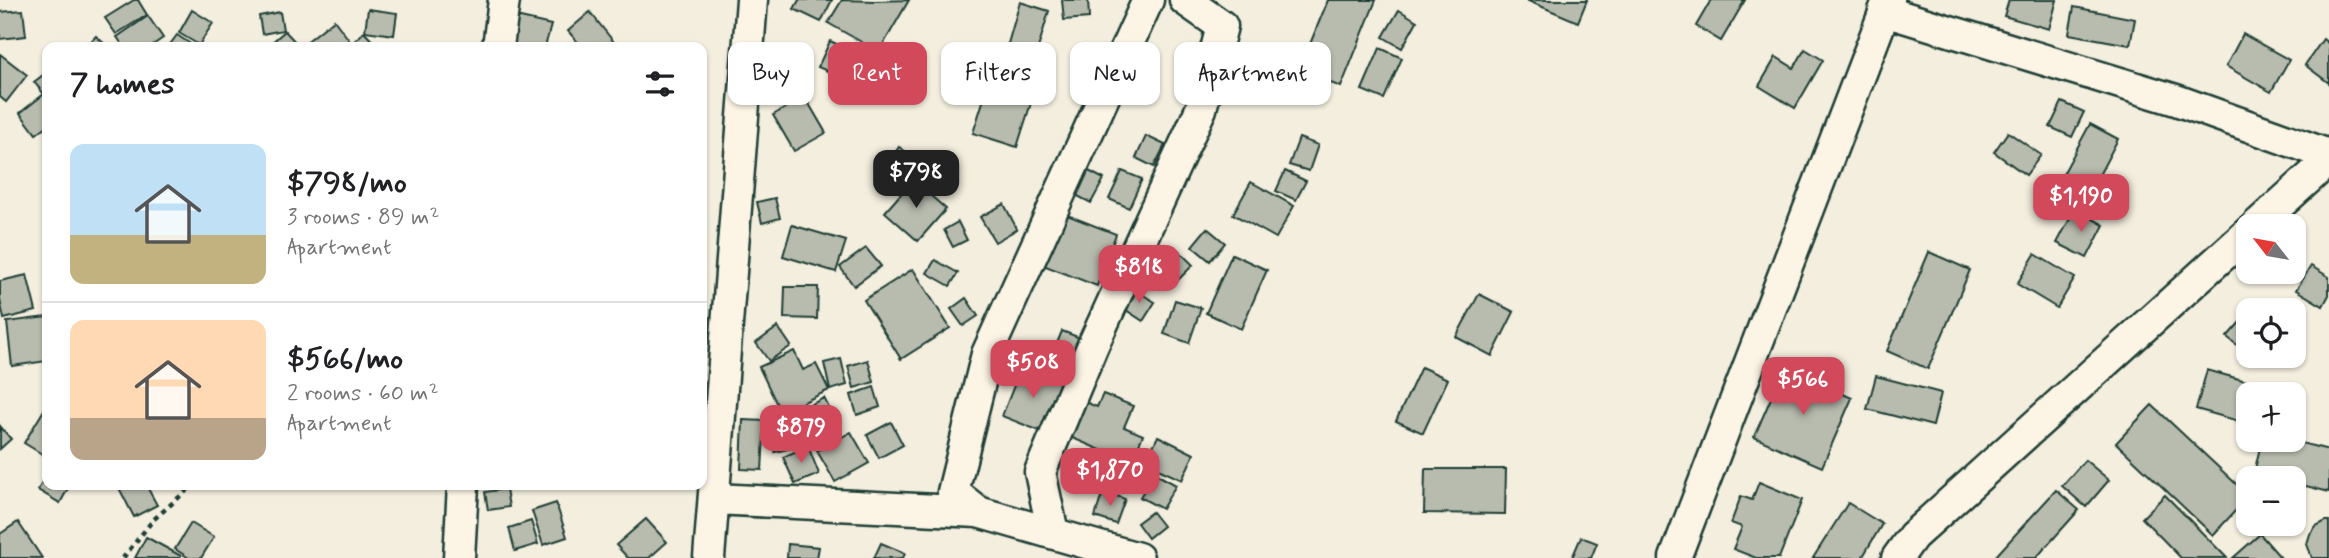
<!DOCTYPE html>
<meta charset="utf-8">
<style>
body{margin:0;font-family:Mynerve,sans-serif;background:#f6f6f6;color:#202124;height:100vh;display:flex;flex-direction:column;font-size:26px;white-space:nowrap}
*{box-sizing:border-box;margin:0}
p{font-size:23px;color:#757577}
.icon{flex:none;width:38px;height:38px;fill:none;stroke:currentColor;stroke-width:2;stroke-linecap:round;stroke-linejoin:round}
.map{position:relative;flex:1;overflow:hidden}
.side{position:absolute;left:42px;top:42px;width:665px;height:448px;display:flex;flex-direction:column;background:#fff;border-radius:14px;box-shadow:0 2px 5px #0004}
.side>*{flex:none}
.guide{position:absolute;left:728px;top:42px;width:665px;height:63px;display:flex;gap:14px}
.needle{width:46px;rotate:301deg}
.controls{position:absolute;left:2236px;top:214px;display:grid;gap:14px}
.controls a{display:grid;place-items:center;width:70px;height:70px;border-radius:14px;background:#fff;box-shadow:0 2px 5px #0004;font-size:35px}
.price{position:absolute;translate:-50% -60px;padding:0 16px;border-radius:14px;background:#d1495b;color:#fff;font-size:23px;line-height:46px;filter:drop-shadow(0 2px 4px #0008)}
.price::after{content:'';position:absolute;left:50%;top:42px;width:21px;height:16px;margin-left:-10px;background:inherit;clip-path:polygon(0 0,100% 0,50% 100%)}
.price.active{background:#222;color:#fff}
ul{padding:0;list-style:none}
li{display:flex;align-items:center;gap:21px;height:175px;padding:0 28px}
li+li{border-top:2px solid #e0e0e0}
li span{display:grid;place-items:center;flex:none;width:196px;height:140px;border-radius:14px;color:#555}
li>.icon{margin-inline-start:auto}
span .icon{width:84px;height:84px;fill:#fffc;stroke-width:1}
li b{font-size:30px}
h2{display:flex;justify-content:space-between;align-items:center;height:84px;padding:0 28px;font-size:30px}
.pill{padding:0 24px;border-radius:14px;background:#fff;box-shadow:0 2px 5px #0004;font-size:24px;line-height:63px}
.pill.active{background:#d1495b;color:#fff}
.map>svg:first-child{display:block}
</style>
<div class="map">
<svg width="2329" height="558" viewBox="0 0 2329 558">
<rect width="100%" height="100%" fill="#f3eede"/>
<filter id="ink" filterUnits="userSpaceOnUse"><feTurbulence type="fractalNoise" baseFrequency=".0143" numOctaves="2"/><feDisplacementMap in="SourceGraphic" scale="14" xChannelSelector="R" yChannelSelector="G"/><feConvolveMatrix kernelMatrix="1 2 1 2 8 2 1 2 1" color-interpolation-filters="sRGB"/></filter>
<g filter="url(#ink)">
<g fill="#b8bcae" stroke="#1f3d34" stroke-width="2">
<polygon points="134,0 138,0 147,15 116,34 105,18"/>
<polygon points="799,0 832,0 821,22 794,9"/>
<polygon points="842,0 875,1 909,0 879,52 828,23"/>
<polygon points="1062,0 1088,0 1089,18 1064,20"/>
<polygon points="1328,0 1376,0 1341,87 1299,71"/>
<polygon points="1526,0 1587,0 1578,22"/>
<polygon points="1711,0 1745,0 1721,41 1696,26"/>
<polygon points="2009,0 2057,0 2049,29 2004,16"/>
<polygon points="1020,2 1049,11 1036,55 1007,47"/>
<polygon points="2074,7 2135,19 2130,45 2069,34"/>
<polygon points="368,9 397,13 394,35 365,31"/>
<polygon points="23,10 26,36 0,39 0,12"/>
<polygon points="192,10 213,23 199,45 179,33"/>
<polygon points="1399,10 1417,21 1402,48 1383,37"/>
<polygon points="280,12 283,30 262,34 259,16"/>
<polygon points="590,12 617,46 616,47 582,47 568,31"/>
<polygon points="148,16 163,38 150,47 124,47 117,37"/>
<polygon points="516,17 551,25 545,47 509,47"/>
<polygon points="334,20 350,41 343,47 309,47 305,43"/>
<polygon points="285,31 300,47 272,47 270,44"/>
<polygon points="364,32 378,47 348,47"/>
<polygon points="2243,34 2289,60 2271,92 2226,66"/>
<polygon points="177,35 195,47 168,47"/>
<polygon points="96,36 108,47 86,47"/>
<polygon points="2323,39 2329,44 2329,83 2305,65"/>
<polygon points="830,41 852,51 841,77 818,67"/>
<polygon points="1380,48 1402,58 1384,99 1362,90"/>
<polygon points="1805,49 1823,60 1795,108 1759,86 1776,57 1794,68"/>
<polygon points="0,54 27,75 6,102 0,97"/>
<polygon points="47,72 47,126 36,134 20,113 44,94 34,82"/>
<polygon points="987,89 1031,103 1017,147 973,133"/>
<polygon points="805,97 826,133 794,151 773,115"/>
<polygon points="2062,102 2084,112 2072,137 2050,127"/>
<polygon points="2090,124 2118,139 2085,202 2056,187"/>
<polygon points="2008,132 2041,155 2026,175 1994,152"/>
<polygon points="1146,136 1165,145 1154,167 1136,158"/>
<polygon points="1299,138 1318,145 1309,171 1289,165"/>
<polygon points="899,147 918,160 901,184 882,172"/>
<polygon points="1081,167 1104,179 1091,203 1068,191"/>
<polygon points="1122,171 1142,179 1129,208 1109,199"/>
<polygon points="1285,171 1306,181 1296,200 1276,191"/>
<polygon points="913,180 946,209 918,241 885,212"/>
<polygon points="1251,182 1294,206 1276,238 1233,214"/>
<polygon points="775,198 780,218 762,223 757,202"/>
<polygon points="1004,204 1017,229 995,242 980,217"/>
<polygon points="2075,209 2104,225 2087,258 2057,243"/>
<polygon points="1062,213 1116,234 1097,286 1043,265"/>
<polygon points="958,222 967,240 953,247 944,230"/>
<polygon points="792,225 846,241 836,272 783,256"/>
<polygon points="1207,228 1225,243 1210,261 1192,246"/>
<polygon points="866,248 881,266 854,286 840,267"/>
<polygon points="1178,250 1193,265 1173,285 1158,270"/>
<polygon points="1929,252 1970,270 1928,369 1887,351"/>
<polygon points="1232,254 1267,270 1241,329 1206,313"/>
<polygon points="2035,254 2075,278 2057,308 2017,284"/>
<polygon points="935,260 958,273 950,286 927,273"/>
<polygon points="2311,266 2329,277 2329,295 2323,306 2296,290"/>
<polygon points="913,269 950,328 901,359 864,300"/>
<polygon points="27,275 36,311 4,319 0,300 0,281"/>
<polygon points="785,287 818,287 817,319 784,318"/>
<polygon points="1135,290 1155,302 1143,321 1123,308"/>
<polygon points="1479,294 1514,312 1492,356 1456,337"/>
<polygon points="966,298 978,316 963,326 951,309"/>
<polygon points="1175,300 1201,308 1189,343 1164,334"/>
<polygon points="2249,312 2249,355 2227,337"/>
<polygon points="47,317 47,361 12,366 7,322"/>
<polygon points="778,327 791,346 769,361 756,343"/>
<polygon points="1062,331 1083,339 1072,367 1051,358"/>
<polygon points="794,351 803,370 816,364 829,390 781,413 759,367"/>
<polygon points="841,359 847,385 830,390 824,363"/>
<polygon points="868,360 874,382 854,388 848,366"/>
<polygon points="1421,367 1448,379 1423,433 1396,421"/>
<polygon points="1021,368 1064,384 1045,433 1002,416"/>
<polygon points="1784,368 1852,398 1822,467 1754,437"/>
<polygon points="2207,370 2285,392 2284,394 2249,394 2249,424 2196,409"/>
<polygon points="1876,376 1941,393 1933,426 1867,409"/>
<polygon points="874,387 880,407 857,415 851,395"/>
<polygon points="1103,394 1133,406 1124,427 1143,435 1131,463 1063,434 1078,399 1097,407"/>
<polygon points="824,398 841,432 810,448 793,413"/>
<polygon points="47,405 47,457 24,443"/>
<polygon points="2152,405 2249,496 2213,535 2116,443"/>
<polygon points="788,416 796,447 775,452 767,421"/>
<polygon points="743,420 765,421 762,470 741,469"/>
<polygon points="891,422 903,445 879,458 867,435"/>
<polygon points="0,426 11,439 0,449"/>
<polygon points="851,432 869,463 835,482 817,451"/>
<polygon points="1158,436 1194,454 1182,480 1145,463"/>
<polygon points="2262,439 2285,439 2329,450 2329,492 2294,483 2294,478 2272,478 2254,473"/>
<polygon points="808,446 819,474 795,484 783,457"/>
<polygon points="2085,460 2109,480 2086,507 2062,486"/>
<polygon points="1425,469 1506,469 1505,514 1424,513"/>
<polygon points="47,473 47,485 70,485 60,503 38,490"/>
<polygon points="1154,473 1176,485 1162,509 1140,497"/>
<polygon points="1759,482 1802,500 1779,558 1756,558 1733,549 1742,527 1731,523 1741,496 1752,500"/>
<polygon points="125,485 146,485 157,505 134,517 119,488"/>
<polygon points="506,489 509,507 488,510 485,492"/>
<polygon points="2056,490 2079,510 2036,558 1994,558"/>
<polygon points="1103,491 1125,499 1116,524 1095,517"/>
<polygon points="2165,495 2227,558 2181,558 2142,518"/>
<polygon points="556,503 567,537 543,545 532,511"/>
<polygon points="1848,503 1882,524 1862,558 1813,558"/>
<polygon points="1152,512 1163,526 1148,538 1137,523"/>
<polygon points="646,519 667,542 649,558 628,558 616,545"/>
<polygon points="531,521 538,544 515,551 509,528"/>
<polygon points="2326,521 2329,521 2329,558 2312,558 2307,544 2310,534 2316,526"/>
<polygon points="18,522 42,558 0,558 0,534"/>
<polygon points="191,523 214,537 201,558 189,558 175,549"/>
<polygon points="2260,534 2281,558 2233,558"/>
<polygon points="146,537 181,556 180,558 135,558"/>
<polygon points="1581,537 1597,543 1591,558 1572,558"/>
<polygon points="881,543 905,553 903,558 874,558"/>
<polygon points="788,544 819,547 817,558 787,558"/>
</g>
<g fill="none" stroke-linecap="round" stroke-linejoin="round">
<defs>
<g id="street">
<polyline points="1884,11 2176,100 2329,155"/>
<polyline points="498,47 504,0"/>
<polyline points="2256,226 2329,160"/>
<polyline points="714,499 978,512 1138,558"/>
<polyline points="978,512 953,492 987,354 1148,0"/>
<polyline points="1053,533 1040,472 1093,345 1201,109 1222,26 1185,0"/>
<polyline points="459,558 463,485"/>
<polyline points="709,558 752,0"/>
<polyline points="1675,558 1889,0"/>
<polyline points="1897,558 1913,536 2249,232"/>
</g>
</defs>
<use href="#street" stroke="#1f3d34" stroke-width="35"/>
<polyline stroke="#1f3d34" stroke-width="4.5" stroke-dasharray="5 5" stroke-linecap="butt" points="123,558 153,520 193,485"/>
<use href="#street" stroke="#fcf5e5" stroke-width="30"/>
</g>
</g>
</svg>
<div class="controls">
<a><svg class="needle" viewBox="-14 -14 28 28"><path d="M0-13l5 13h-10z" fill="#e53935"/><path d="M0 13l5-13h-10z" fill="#757577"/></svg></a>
<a><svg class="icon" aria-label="locate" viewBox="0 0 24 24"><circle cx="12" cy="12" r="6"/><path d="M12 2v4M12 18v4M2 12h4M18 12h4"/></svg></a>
<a>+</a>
<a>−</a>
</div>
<b class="price active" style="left:916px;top:210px">$798</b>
<b class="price" style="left:2081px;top:234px">$1,190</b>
<b class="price" style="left:1139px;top:305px">$818</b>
<b class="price" style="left:1033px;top:400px">$508</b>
<b class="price" style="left:1803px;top:417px">$566</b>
<b class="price" style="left:801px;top:465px">$879</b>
<b class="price" style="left:1110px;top:508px">$1,870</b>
<div class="guide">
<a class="pill">Buy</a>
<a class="pill active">Rent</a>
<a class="pill">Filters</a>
<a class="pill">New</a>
<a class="pill">Apartment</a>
</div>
<section class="side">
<h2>7 homes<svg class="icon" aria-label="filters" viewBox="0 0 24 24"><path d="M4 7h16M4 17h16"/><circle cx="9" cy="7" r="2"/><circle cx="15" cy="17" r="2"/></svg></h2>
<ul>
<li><span style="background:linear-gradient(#bfe0f5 65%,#c2b280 0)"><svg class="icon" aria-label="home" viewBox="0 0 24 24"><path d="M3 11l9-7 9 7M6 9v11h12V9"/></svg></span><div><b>$798/mo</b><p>3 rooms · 89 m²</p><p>Apartment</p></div></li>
<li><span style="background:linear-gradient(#ffd9b3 70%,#b9a48a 0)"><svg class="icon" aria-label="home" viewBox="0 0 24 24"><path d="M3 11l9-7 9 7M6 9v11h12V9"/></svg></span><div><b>$566/mo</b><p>2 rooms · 60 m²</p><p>Apartment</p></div></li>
</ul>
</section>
</div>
